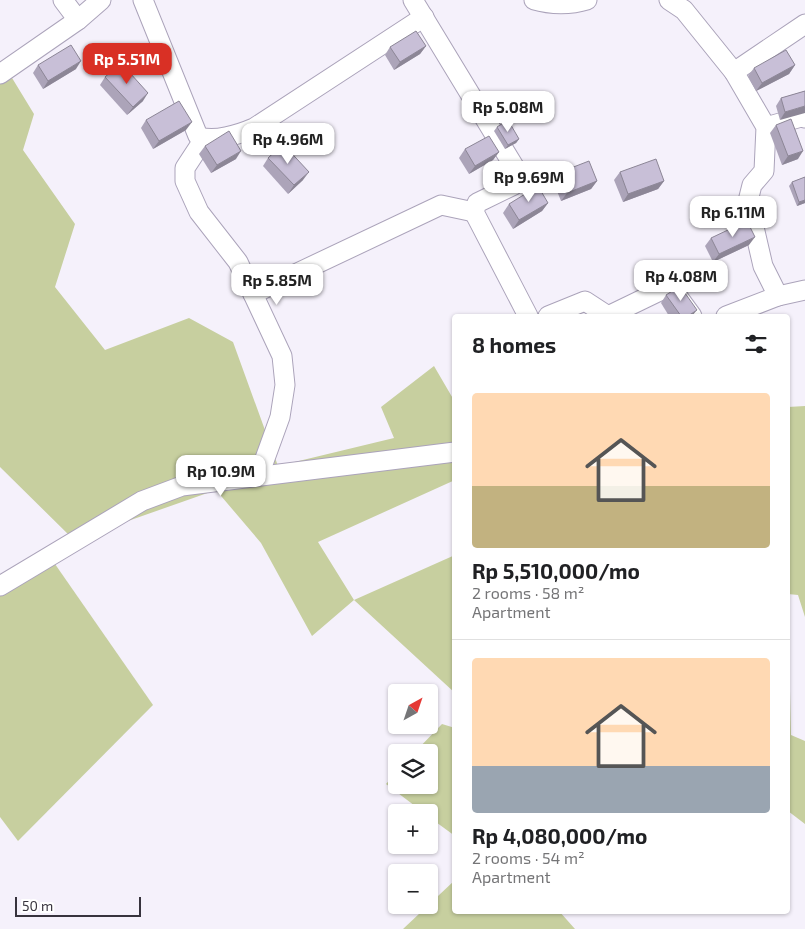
<!DOCTYPE html>
<meta charset="utf-8">
<style>
body{margin:0;font-family:"Exo 2",sans-serif;background:#f2f2f2;color:#202124;height:100vh;display:flex;flex-direction:column;font-size:19px;white-space:nowrap}
*{box-sizing:border-box;margin:0}
p{font-size:16px;color:#757577}
.icon{flex:none;width:28px;height:28px;fill:none;stroke:currentColor;stroke-width:2;stroke-linecap:round;stroke-linejoin:round}
.map{position:relative;flex:1;overflow:hidden}
.side{position:absolute;left:452px;top:314px;width:338px;height:600px;display:flex;flex-direction:column;background:#fff;border-radius:5px;box-shadow:0 1px 4px #0004}
.side>*{flex:none}
.needle{width:32px;rotate:40deg}
.controls{position:absolute;left:388px;top:684px;display:grid;gap:10px}
.controls a{display:grid;place-items:center;width:50px;height:50px;border-radius:5px;background:#fff;box-shadow:0 1px 4px #0004;font-size:25px}
.scale{position:absolute;left:15px;bottom:12px;width:126px;box-sizing:border-box;padding-left:5px;border:2px solid #37333d;border-top:0;font-size:14px;line-height:18px;white-space:nowrap;color:#37333d;-webkit-text-stroke:4px #fff;paint-order:stroke}
.price{position:absolute;translate:-50% -42px;padding:0 11px;border-radius:10px;background:#fff;color:#222;font-size:16px;line-height:32px;filter:drop-shadow(0 1px 2px #0008)}
.price::after{content:'';position:absolute;left:50%;top:30px;width:15px;height:11px;margin-left:-8px;background:inherit;clip-path:polygon(0 0,100% 0,50% 100%)}
.price.selected{background:#d93025;color:#fff}
ul{padding:0;list-style:none}
li{display:grid;align-content:center;gap:10px;height:265px;padding:0 20px}
li+li{border-top:1px solid #e0e0e0}
li span{display:grid;place-items:center;height:155px;border-radius:5px;color:#555}
li>.icon{margin-inline-start:auto}
span .icon{width:90px;height:90px;fill:#fffc;stroke-width:1}
li b{font-size:21px}
h2{display:flex;justify-content:space-between;align-items:center;height:60px;padding:0 20px;font-size:21px}
.map>svg:first-child{display:block}
</style>
<div class="map">
<svg width="805" height="929" viewBox="0 0 805 929">
<rect width="100%" height="100%" fill="#f5f1fb"/>
<g fill="#c7cf9f">
<polygon points="0,71 9,73 34,114 23,150 75,224 55,287 105,350 189,318 233,342 278,466 394,438 381,407 434,366 455,402 455,480 318,542 354,600 455,555 455,693 354,600 312,636 261,543 216,490 74,540 0,467"/>
<polygon points="805,406 805,617 798,595 788,594 788,407"/>
<polygon points="48,554 153,705 18,841 0,817 0,582"/>
<polygon points="788,691 790,691 791,735 805,741 805,824 788,811"/>
<polygon points="442,724 455,728 455,836 429,817 429,812 423,812 386,784 396,773 396,785 429,785 429,752 415,752"/>
<polygon points="455,880 455,911 559,911 575,929 403,929"/>
</g>
<g fill="none" stroke-linecap="round" stroke-linejoin="round">
<defs>
<g id="street">
<polyline points="63,0 78,20"/>
<path d="M 143,0 L 198,136 C 213,143 240,134 254,128 L 424,17"/>
<polyline points="413,0 518,173 514,185 477,203 474,212 528,316"/>
<path d="M 534,0 C 551,5 571,5 587,0"/>
<polyline points="669,0 684,10 734,72 766,127 764,171 752,185 748,201 763,266 778,296"/>
<polyline points="734,72 805,24"/>
<polyline points="0,74 78,20 101,0"/>
<polyline points="766,127 801,117 805,118"/>
<polyline points="204,139 185,168 185,181 199,212 238,262 282,356 285,385 280,417 259,475"/>
<polyline points="253,294 441,205 474,212"/>
<polyline points="548,316 585,301 608,316 670,286 692,316"/>
<polyline points="726,316 778,296 805,290"/>
<polyline points="0,586 142,501 182,486 455,452"/>
</g>
</defs>
<use href="#street" stroke="#aba3ba" stroke-width="21"/>
<use href="#street" stroke="#fff" stroke-width="19"/>
</g>
<g fill="#aca4b9">
<polygon points="426,46 420,54 394,70 385,55 390,47"/>
<polygon points="38,65 76,69 43,89 33,73"/>
<polygon points="795,65 789,74 756,91 748,76 754,68"/>
<polygon points="105,77 143,101 127,115 100,85"/>
<polygon points="805,91 780,120 776,106 781,98"/>
<polygon points="146,120 186,130 153,149 141,128"/>
<polygon points="776,125 798,159 782,165 770,133"/>
<polygon points="497,127 519,139 516,143 505,149 494,131"/>
<polygon points="205,146 236,159 211,173 199,154"/>
<polygon points="465,149 499,152 493,160 469,174 459,158"/>
<polygon points="268,158 303,180 288,194 263,166"/>
<polygon points="620,172 664,181 658,189 623,202 614,180"/>
<polygon points="558,173 597,181 591,189 561,201 553,181"/>
<polygon points="805,177 805,203 797,206 789,186 792,182"/>
<polygon points="548,203 542,211 513,229 503,213 509,204"/>
<polygon points="711,238 749,245 713,262 705,246"/>
<polygon points="666,295 692,316 669,316 661,303"/>
</g>
<g fill="#8c8696">
<polygon points="426,46 420,54 394,70 400,62"/>
<polygon points="81,61 76,69 43,89 48,81"/>
<polygon points="795,65 789,74 756,91 762,83"/>
<polygon points="148,93 143,101 127,115 133,107"/>
<polygon points="805,106 805,113 780,120 785,112"/>
<polygon points="192,122 186,130 153,149 159,141"/>
<polygon points="519,139 516,143 505,149 508,145"/>
<polygon points="241,151 236,159 211,173 217,165"/>
<polygon points="803,151 798,159 782,165 788,156"/>
<polygon points="499,152 493,160 469,174 475,166"/>
<polygon points="309,172 303,180 288,194 294,185"/>
<polygon points="597,181 591,189 561,201 567,193"/>
<polygon points="664,181 658,189 623,202 628,194"/>
<polygon points="805,200 805,203 797,206 799,202"/>
<polygon points="548,203 542,211 513,229 519,220"/>
<polygon points="755,237 749,245 713,262 719,254"/>
<polygon points="697,310 692,316 688,316"/>
</g>
<g fill="#c8bfd7" stroke="#8c8696">
<polygon points="416,31 426,46 400,62 390,47"/>
<polygon points="71,45 81,61 48,81 38,65"/>
<polygon points="786,50 795,65 762,83 754,68"/>
<polygon points="121,63 148,93 133,107 105,77"/>
<polygon points="805,91 805,106 785,112 781,98"/>
<polygon points="179,101 192,122 159,141 146,120"/>
<polygon points="791,119 803,151 788,156 776,125"/>
<polygon points="508,120 519,139 508,145 497,127"/>
<polygon points="229,131 241,151 217,165 205,146"/>
<polygon points="489,136 499,152 475,166 465,149"/>
<polygon points="283,144 309,172 294,185 268,158"/>
<polygon points="656,159 664,181 628,194 620,172"/>
<polygon points="589,161 597,181 567,193 558,173"/>
<polygon points="805,177 805,200 799,202 792,182"/>
<polygon points="538,186 548,203 519,220 509,204"/>
<polygon points="747,221 755,237 719,254 711,238"/>
<polygon points="680,286 697,310 688,316 681,316 666,295"/>
</g>
</svg>
<div class="controls">
<a><svg class="needle" viewBox="-14 -14 28 28"><path d="M0-13l5 13h-10z" fill="#e53935"/><path d="M0 13l5-13h-10z" fill="#757577"/></svg></a>
<a><svg class="icon" aria-label="layers" viewBox="0 0 24 24"><path d="M12 4l9 5-9 5-9-5zM3 14l9 5 9-5"/></svg></a>
<a>+</a>
<a>−</a>
</div>
<div class="scale">50 m</div>
<b class="price selected" style="left:127px;top:85px">Rp 5.51M</b>
<b class="price" style="left:508px;top:133px">Rp 5.08M</b>
<b class="price" style="left:288px;top:165px">Rp 4.96M</b>
<b class="price" style="left:529px;top:203px">Rp 9.69M</b>
<b class="price" style="left:733px;top:238px">Rp 6.11M</b>
<b class="price" style="left:681px;top:302px">Rp 4.08M</b>
<b class="price" style="left:277px;top:306px">Rp 5.85M</b>
<b class="price" style="left:221px;top:497px">Rp 10.9M</b>
<section class="side">
<h2>8 homes<svg class="icon" aria-label="filters" viewBox="0 0 24 24"><path d="M4 7h16M4 17h16"/><circle cx="9" cy="7" r="2"/><circle cx="15" cy="17" r="2"/></svg></h2>
<ul>
<li><span style="background:linear-gradient(#ffd9b3 60%,#c2b280 0)"><svg class="icon" aria-label="home" viewBox="0 0 24 24"><path d="M3 11l9-7 9 7M6 9v11h12V9"/></svg></span><div><b>Rp 5,510,000/mo</b><p>2 rooms · 58 m²</p><p>Apartment</p></div></li>
<li><span style="background:linear-gradient(#ffd9b3 70%,#9aa5b1 0)"><svg class="icon" aria-label="home" viewBox="0 0 24 24"><path d="M3 11l9-7 9 7M6 9v11h12V9"/></svg></span><div><b>Rp 4,080,000/mo</b><p>2 rooms · 54 m²</p><p>Apartment</p></div></li>
</ul>
</section>
</div>
